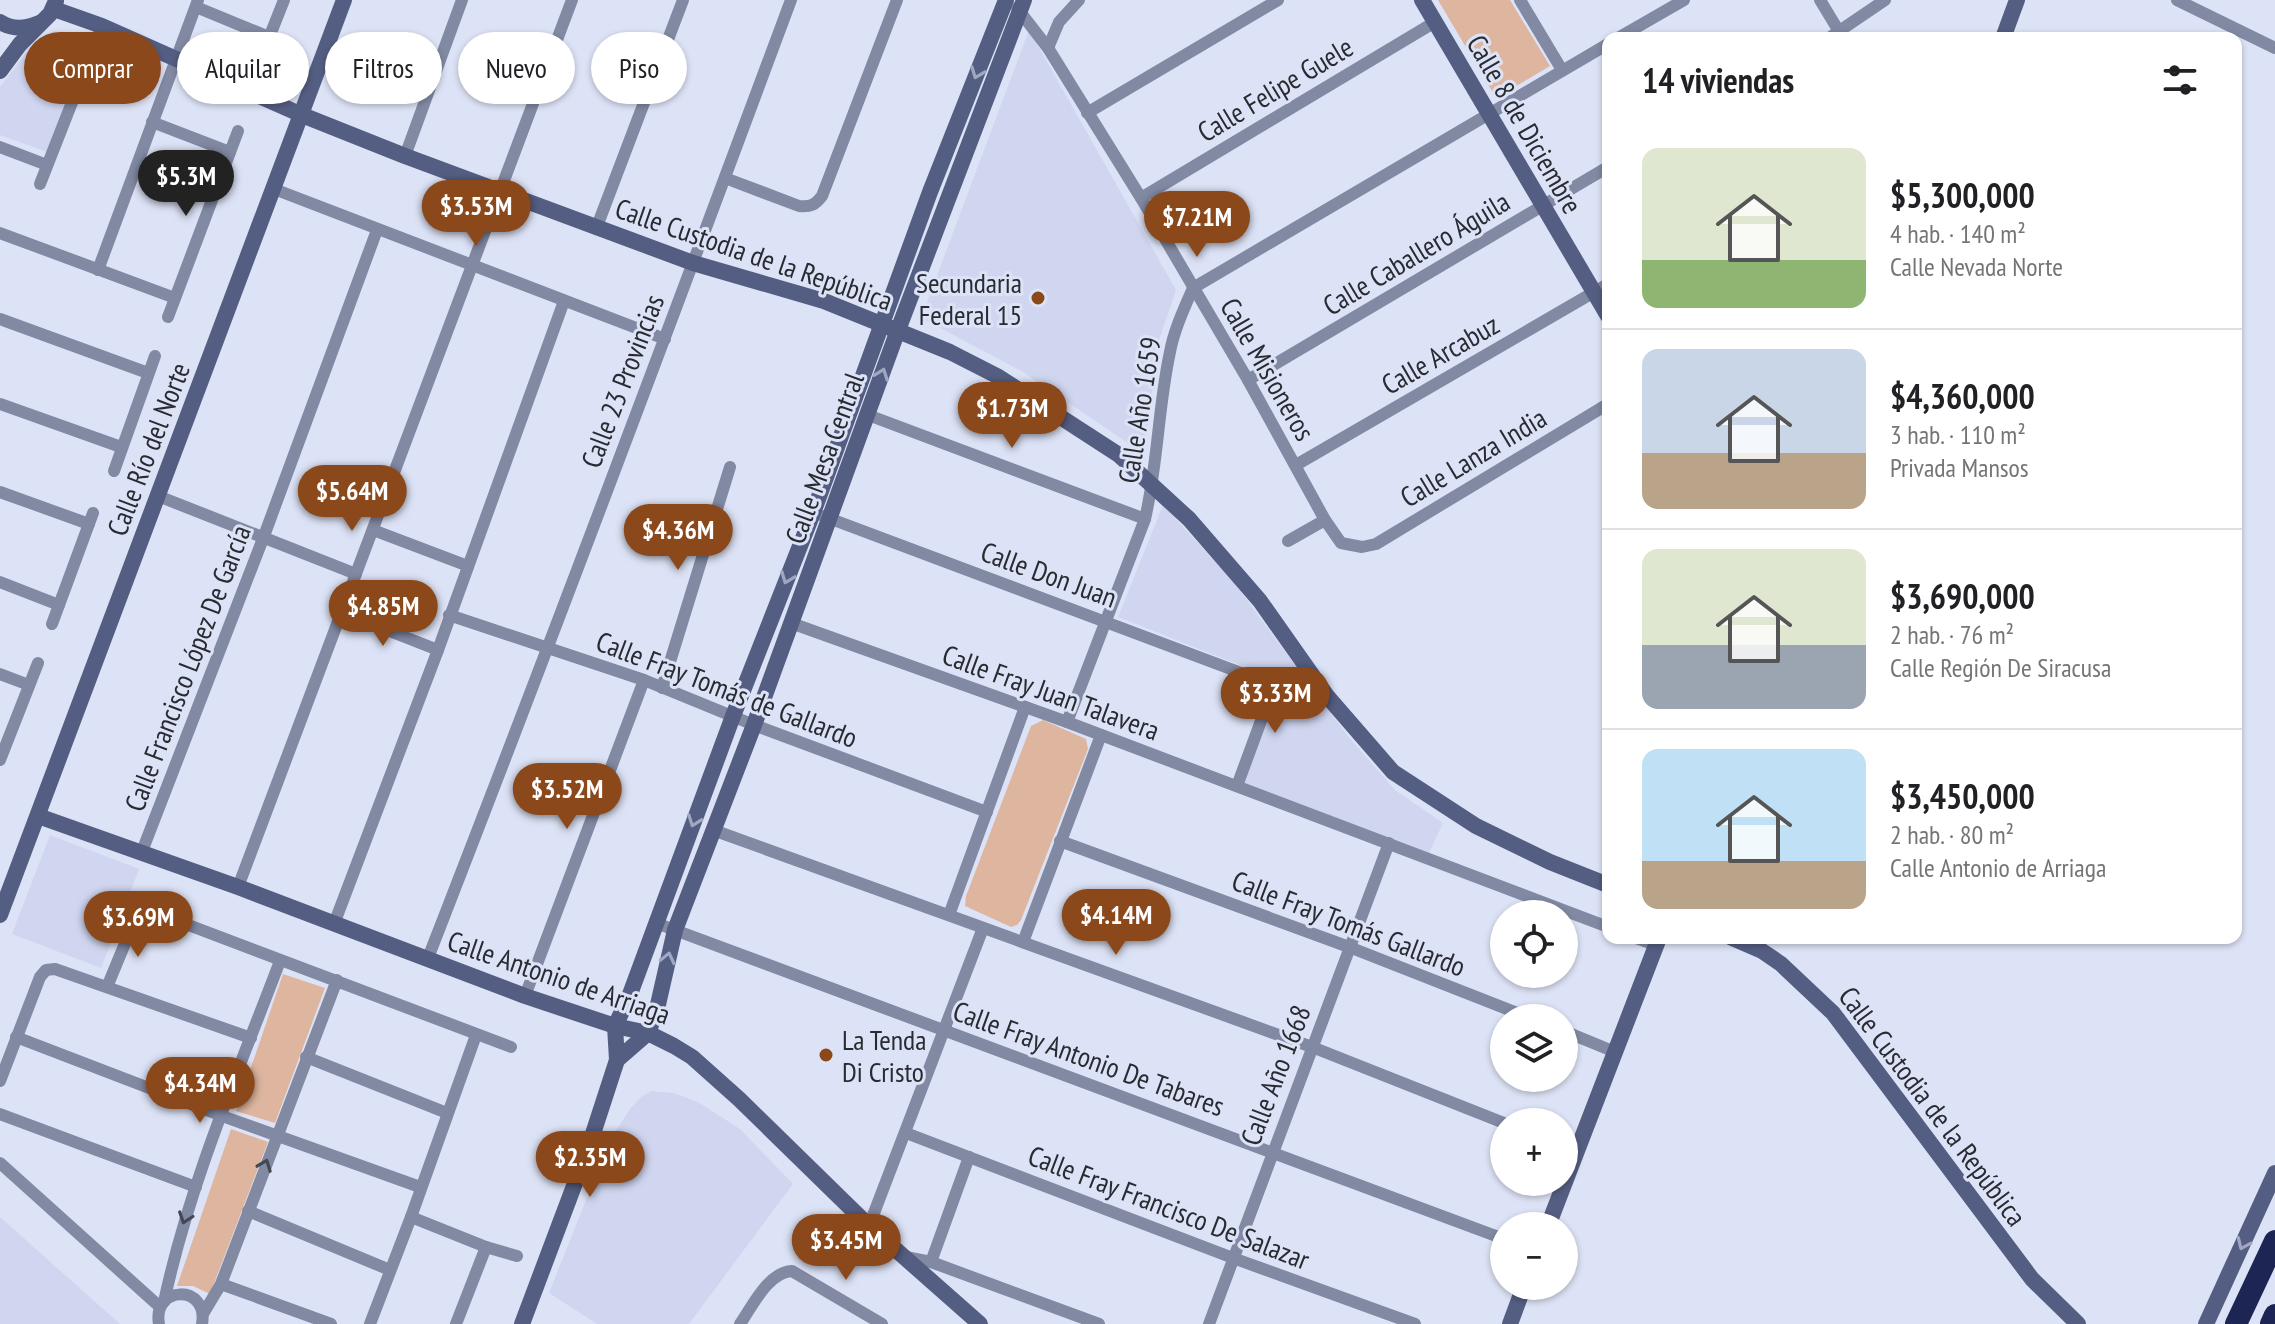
<!DOCTYPE html>
<html lang="es">
<meta charset="utf-8">
<style>
body{margin:0;font-family:"PT Sans Narrow",sans-serif;background:#f6f6f6;color:#202124;height:100vh;display:flex;flex-direction:column;font-size:30px;white-space:nowrap}
*{box-sizing:border-box;margin:0}
p{font-size:26px;color:#757577}
.icon{flex:none;width:44px;height:44px;fill:none;stroke:currentColor;stroke-width:2;stroke-linecap:round;stroke-linejoin:round}
.map{position:relative;flex:1;overflow:hidden}
.drawer{position:absolute;left:1602px;top:32px;width:640px;height:912px;display:flex;flex-direction:column;background:#fff;border-radius:16px;box-shadow:0 2px 6px #0004}
.drawer>*{flex:none}
.guide{position:absolute;left:24px;top:32px;width:760px;height:72px;display:flex;gap:16px}
.tools{position:absolute;left:1490px;top:900px;display:grid;gap:16px}
.tools a{display:grid;place-items:center;width:88px;height:88px;border-radius:50%;background:#fff;box-shadow:0 2px 6px #0004;font-size:40px}
.price{position:absolute;translate:-50% -68px;padding:0 18px;border-radius:28px;background:#8b481a;color:#fff;font-size:26px;line-height:52px;filter:drop-shadow(0 2px 4px #0008)}
.price::after{content:'';position:absolute;left:50%;top:48px;width:24px;height:18px;margin-left:-12px;background:inherit;clip-path:polygon(0 0,100% 0,50% 100%)}
.price.current{background:#222;color:#fff}
ul{padding:0;list-style:none}
li{display:flex;align-items:center;gap:24px;height:200px;padding:0 40px}
li+li{border-top:2px solid #e0e0e0}
li span{display:grid;place-items:center;flex:none;width:224px;height:160px;border-radius:16px;color:#555}
li>.icon{margin-inline-start:auto}
span .icon{width:96px;height:96px;fill:#fffc;stroke-width:1}
li b{font-size:34px}
h2{display:flex;justify-content:space-between;align-items:center;height:96px;padding:0 40px;font-size:34px}
.tag{padding:0 28px;border-radius:36px;background:#fff;box-shadow:0 2px 6px #0004;font-size:28px;line-height:72px}
.tag.current{background:#8b481a;color:#fff}
.map>svg:first-child{display:block}
</style>
<div class="map">
<svg width="2275" height="1324" viewBox="0 0 2275 1324">
<rect width="100%" height="100%" fill="#dde3f6"/>
<g fill="#d0d6f0">
<polygon points="1029,30 1176,290 1159,340 1144,454 1023,372 921,318"/>
<polygon points="54,31 84,35 91,39 47,152 0,135 0,87 32,45"/>
<polygon points="1163,505 1232,580 1347,735 1395,790 1443,823 1429,853 1244,783 1278,688 1275,679 1118,617"/>
<polygon points="50,835 139,869 101,968 12,934"/>
<polygon points="651,1091 674,1093 698,1102 740,1129 793,1184 689,1324 597,1324 549,1293 610,1140 630,1109 641,1097"/>
<polygon points="0,1217 120,1324 0,1324"/>
</g>
<g fill="#deb6a0">
<polygon points="1438,0 1510,0 1550,66 1496,98"/>
<polygon points="1043,720 1086,739 1088,749 1021,920 1017,925 1011,927 965,906 966,896 1031,726"/>
<polygon points="283,974 325,988 275,1123 236,1111"/>
<polygon points="231,1129 268,1142 210,1294 193,1286 177,1286"/>
</g>
<g fill="none" stroke-linecap="round" stroke-linejoin="round">
<g stroke="#8289a3" stroke-width="12">
<polyline points="1520,0 1562,70"/>
<polyline points="1820,0 1843,38"/>
<polyline points="2177,0 2275,48"/>
<polyline points="196,7 269,37"/>
<polyline points="1017,8 1048,48 1141,198 1248,380 1325,520 1341,543 1362,547 1376,544 1608,404"/>
<polyline points="1618,38 1684,0"/>
<polyline points="1829,38 1885,0"/>
<polyline points="1048,48 1059,22 1079,0"/>
<polyline points="261,58 284,0"/>
<polyline points="1087,113 1278,0"/>
<polyline points="152,122 230,152"/>
<polyline points="0,147 47,165"/>
<polyline points="405,156 462,0"/>
<path d="M 725,178 L 799,206 C 811,207 815,205 822,196 L 897,0"/>
<polyline points="40,184 102,26"/>
<polyline points="274,189 665,339"/>
<polyline points="1141,198 1435,22"/>
<polyline points="596,229 683,0"/>
<polyline points="0,233 175,298"/>
<polyline points="98,270 198,0"/>
<polyline points="168,317 238,131"/>
<polyline points="0,319 148,373"/>
<polyline points="1248,380 1608,167"/>
<polyline points="0,404 121,447"/>
<polyline points="868,415 1145,519"/>
<polyline points="1296,465 1608,284"/>
<polyline points="114,471 155,356"/>
<polyline points="0,492 89,524"/>
<polyline points="158,496 356,574"/>
<polyline points="823,516 1260,680 1269,691 1269,699 1237,786"/>
<polyline points="373,530 468,566"/>
<polyline points="1288,541 1325,520"/>
<polyline points="0,582 59,605"/>
<polyline points="341,612 438,650"/>
<polyline points="449,615 644,680 754,725 987,812"/>
<polyline points="791,623 1067,722 1608,927"/>
<polyline points="52,624 93,513"/>
<polyline points="0,674 29,685"/>
<polyline points="662,688 730,467"/>
<path d="M 1067,722 L 1145,519 C 1158,464 1158,407 1170,352 C 1174,330 1184,309 1193,288 L 1608,44"/>
<polyline points="0,760 38,663"/>
<polyline points="713,830 1312,1047 1504,1123"/>
<polyline points="1060,841 1349,947 1530,1018"/>
<polyline points="141,854 264,536 377,230"/>
<polyline points="238,887 572,0"/>
<polyline points="949,915 1025,707"/>
<polyline points="656,923 1504,1239"/>
<polyline points="334,924 438,650 564,301"/>
<polyline points="1636,938 1656,945"/>
<polyline points="1023,942 1101,735"/>
<path d="M 428,958 C 552,640 672,320 791,0"/>
<polyline points="107,987 131,929 149,914 162,915 511,1047"/>
<polyline points="525,996 644,680"/>
<polyline points="1564,1031 1615,1052"/>
<polyline points="16,1037 222,1116 420,1187"/>
<polyline points="306,1057 447,1113"/>
<polyline points="0,1081 40,977 46,970 55,969 251,1038"/>
<polyline points="0,1114 196,1187"/>
<polyline points="906,1133 1233,1258 1415,1324"/>
<polyline points="0,1163 160,1307"/>
<polyline points="248,1211 390,1270"/>
<polyline points="411,1217 486,1247 517,1256"/>
<polyline points="869,1226 983,928"/>
<polyline points="906,1257 931,1262 1099,1324"/>
<polyline points="931,1262 969,1157"/>
<polyline points="221,1284 331,1324"/>
<path d="M 164,1302 C 189,1185 238,1072 280,961"/>
<polyline points="203,1314 221,1284 337,980"/>
<path d="M 159,1324 C 152,1285 209,1284 202,1324"/>
<polyline points="370,1324 411,1217 476,1035"/>
<polyline points="456,1324 486,1247"/>
<path d="M 740,1324 C 752,1307 768,1272 792,1271 L 882,1324"/>
<polyline points="1209,1324 1389,843"/>
</g>
<g stroke="#545e82" stroke-width="16">
<polyline points="1422,0 1608,316"/>
<polyline points="54,9 102,26 302,115 405,156 693,263 824,301 950,352 997,376 1119,455 1189,519 1260,601 1327,696 1393,772 1476,826 1550,862 1608,885"/>
<path d="M 0,22 C 13,30 25,29 39,23"/>
<polyline points="2003,38 2017,0"/>
<polyline points="0,71 20,44 50,14 56,1"/>
<polyline points="38,816 238,887 525,996 615,1026 648,1033 674,1046 692,1057 739,1099 869,1226 980,1324"/>
<polyline points="0,915 344,0"/>
<polyline points="1732,938 1762,951 1781,964 1833,1013 2032,1279 2078,1324"/>
<polyline points="617,1060 648,1033 657,1009 675,930 754,725 898,330 1024,0"/>
<polyline points="1548,1226 1659,938"/>
<polyline points="522,1324 589,1146 617,1060 615,1026 629,997 733,716 813,513 930,192 1006,0"/>
<polyline points="1510,1324 1524,1286"/>
<polyline points="2206,1324 2275,1173"/>
</g>
<g stroke="#1d2555" stroke-width="22">
<polyline points="2236,1324 2275,1241"/>
<polyline points="2271,1324 2275,1315"/>
</g>
</g>
<defs><path id="oneway-chevron" d="M-2-3.5L2.5 0L-2 3.5" fill="none" stroke-width="1.6" stroke-linecap="round" stroke-linejoin="round" transform="scale(2)"/></defs>
<g stroke="#9fa7c2">
<use href="#oneway-chevron" transform="translate(977 73) rotate(111)"/>
<use href="#oneway-chevron" transform="translate(882 374) rotate(-70)"/>
<use href="#oneway-chevron" transform="translate(787 578) rotate(111)"/>
<use href="#oneway-chevron" transform="translate(694 821) rotate(110)"/>
<use href="#oneway-chevron" transform="translate(668 958) rotate(-77)"/>
<use href="#oneway-chevron" transform="translate(2243 1244) rotate(114)"/>
</g>
<g stroke="#444754">
<use href="#oneway-chevron" transform="translate(265 1165) rotate(-69)"/>
<use href="#oneway-chevron" transform="translate(185 1218) rotate(109)"/>
</g>
<g fill="#8b481a" stroke="#dde3f6" stroke-width="3">
<circle cx="1038" cy="298" r="8"/>
<circle cx="826" cy="1055" r="8"/>
</g>
<g text-anchor="middle" dominant-baseline="central" stroke-width="6" stroke-linejoin="round" paint-order="stroke">
<g font-size="28" fill="#292b32" stroke="#dde3f6">
<text transform="translate(1275 89) rotate(-31)">Calle Felipe Guele</text>
<text transform="translate(1525 124) rotate(60)">Calle 8 de Diciembre</text>
<text transform="translate(1416 253) rotate(-31)">Calle Caballero Águila</text>
<text transform="translate(754 254) rotate(19)">Calle Custodia de la República</text>
<text transform="translate(1440 354) rotate(-30)">Calle Arcabuz</text>
<text transform="translate(1268 369) rotate(60)">Calle Misioneros</text>
<text transform="translate(622 381) rotate(-69)">Calle 23 Provincias</text>
<text transform="translate(1139 410) rotate(-81)">Calle Año 1659</text>
<text transform="translate(148 449) rotate(-69)">Calle Río del Norte</text>
<text transform="translate(1473 457) rotate(-31)">Calle Lanza India</text>
<text transform="translate(824 458) rotate(-70)">Calle Mesa Central</text>
<text transform="translate(1049 574) rotate(20)">Calle Don Juan</text>
<text transform="translate(187 668) rotate(-69)">Calle Francisco López De García</text>
<text transform="translate(727 689) rotate(21)">Calle Fray Tomás de Gallardo</text>
<text transform="translate(1051 692) rotate(20)">Calle Fray Juan Talavera</text>
<text transform="translate(1349 923) rotate(21)">Calle Fray Tomás Gallardo</text>
<text transform="translate(559 977) rotate(19)">Calle Antonio de Arriaga</text>
<text transform="translate(1089 1058) rotate(20)">Calle Fray Antonio De Tabares</text>
<text transform="translate(1275 1075) rotate(-69)">Calle Año 1668</text>
<text transform="translate(1933 1106) rotate(53)">Calle Custodia de la República</text>
<text transform="translate(1169 1207) rotate(21)">Calle Fray Francisco De Salazar</text>
</g>
<g font-size="28" fill="#292b32" stroke="#dde3f6" text-anchor="end">
<text x="1022" y="282">Secundaria<tspan x="1022" dy="32">Federal 15</tspan></text>
<text x="842" y="1039" text-anchor="start">La Tenda<tspan x="842" dy="32">Di Cristo</tspan></text>
</g>
</g>
</svg>
<div class="tools">
<a><svg class="icon" aria-label="locate" viewBox="0 0 24 24"><circle cx="12" cy="12" r="6"/><path d="M12 2v4M12 18v4M2 12h4M18 12h4"/></svg></a>
<a><svg class="icon" aria-label="layers" viewBox="0 0 24 24"><path d="M12 4l9 5-9 5-9-5zM3 14l9 5 9-5"/></svg></a>
<a>+</a>
<a>−</a>
</div>
<b class="price current" style="left:186px;top:218px">$5.3M</b>
<b class="price" style="left:476px;top:248px">$3.53M</b>
<b class="price" style="left:1197px;top:259px">$7.21M</b>
<b class="price" style="left:1012px;top:450px">$1.73M</b>
<b class="price" style="left:352px;top:533px">$5.64M</b>
<b class="price" style="left:678px;top:572px">$4.36M</b>
<b class="price" style="left:383px;top:648px">$4.85M</b>
<b class="price" style="left:1275px;top:735px">$3.33M</b>
<b class="price" style="left:567px;top:831px">$3.52M</b>
<b class="price" style="left:1116px;top:957px">$4.14M</b>
<b class="price" style="left:138px;top:959px">$3.69M</b>
<b class="price" style="left:200px;top:1125px">$4.34M</b>
<b class="price" style="left:590px;top:1199px">$2.35M</b>
<b class="price" style="left:846px;top:1282px">$3.45M</b>
<div class="guide">
<a class="tag current">Comprar</a>
<a class="tag">Alquilar</a>
<a class="tag">Filtros</a>
<a class="tag">Nuevo</a>
<a class="tag">Piso</a>
</div>
<section class="drawer">
<h2>14 viviendas<svg class="icon" aria-label="filters" viewBox="0 0 24 24"><path d="M4 7h16M4 17h16"/><circle cx="9" cy="7" r="2"/><circle cx="15" cy="17" r="2"/></svg></h2>
<ul>
<li><span style="background:linear-gradient(#dfe7d0 70%,#8fb573 0)"><svg class="icon" aria-label="home" viewBox="0 0 24 24"><path d="M3 11l9-7 9 7M6 9v11h12V9"/></svg></span><div><b>$5,300,000</b><p>4 hab. · 140 m²</p><p>Calle Nevada Norte</p></div></li>
<li><span style="background:linear-gradient(#c9d6e8 65%,#b9a48a 0)"><svg class="icon" aria-label="home" viewBox="0 0 24 24"><path d="M3 11l9-7 9 7M6 9v11h12V9"/></svg></span><div><b>$4,360,000</b><p>3 hab. · 110 m²</p><p>Privada Mansos</p></div></li>
<li><span style="background:linear-gradient(#dfe7d0 60%,#9aa5b1 0)"><svg class="icon" aria-label="home" viewBox="0 0 24 24"><path d="M3 11l9-7 9 7M6 9v11h12V9"/></svg></span><div><b>$3,690,000</b><p>2 hab. · 76 m²</p><p>Calle Región De Siracusa</p></div></li>
<li><span style="background:linear-gradient(#bfe0f5 70%,#b9a48a 0)"><svg class="icon" aria-label="home" viewBox="0 0 24 24"><path d="M3 11l9-7 9 7M6 9v11h12V9"/></svg></span><div><b>$3,450,000</b><p>2 hab. · 80 m²</p><p>Calle Antonio de Arriaga</p></div></li>
</ul>
</section>
</div>
